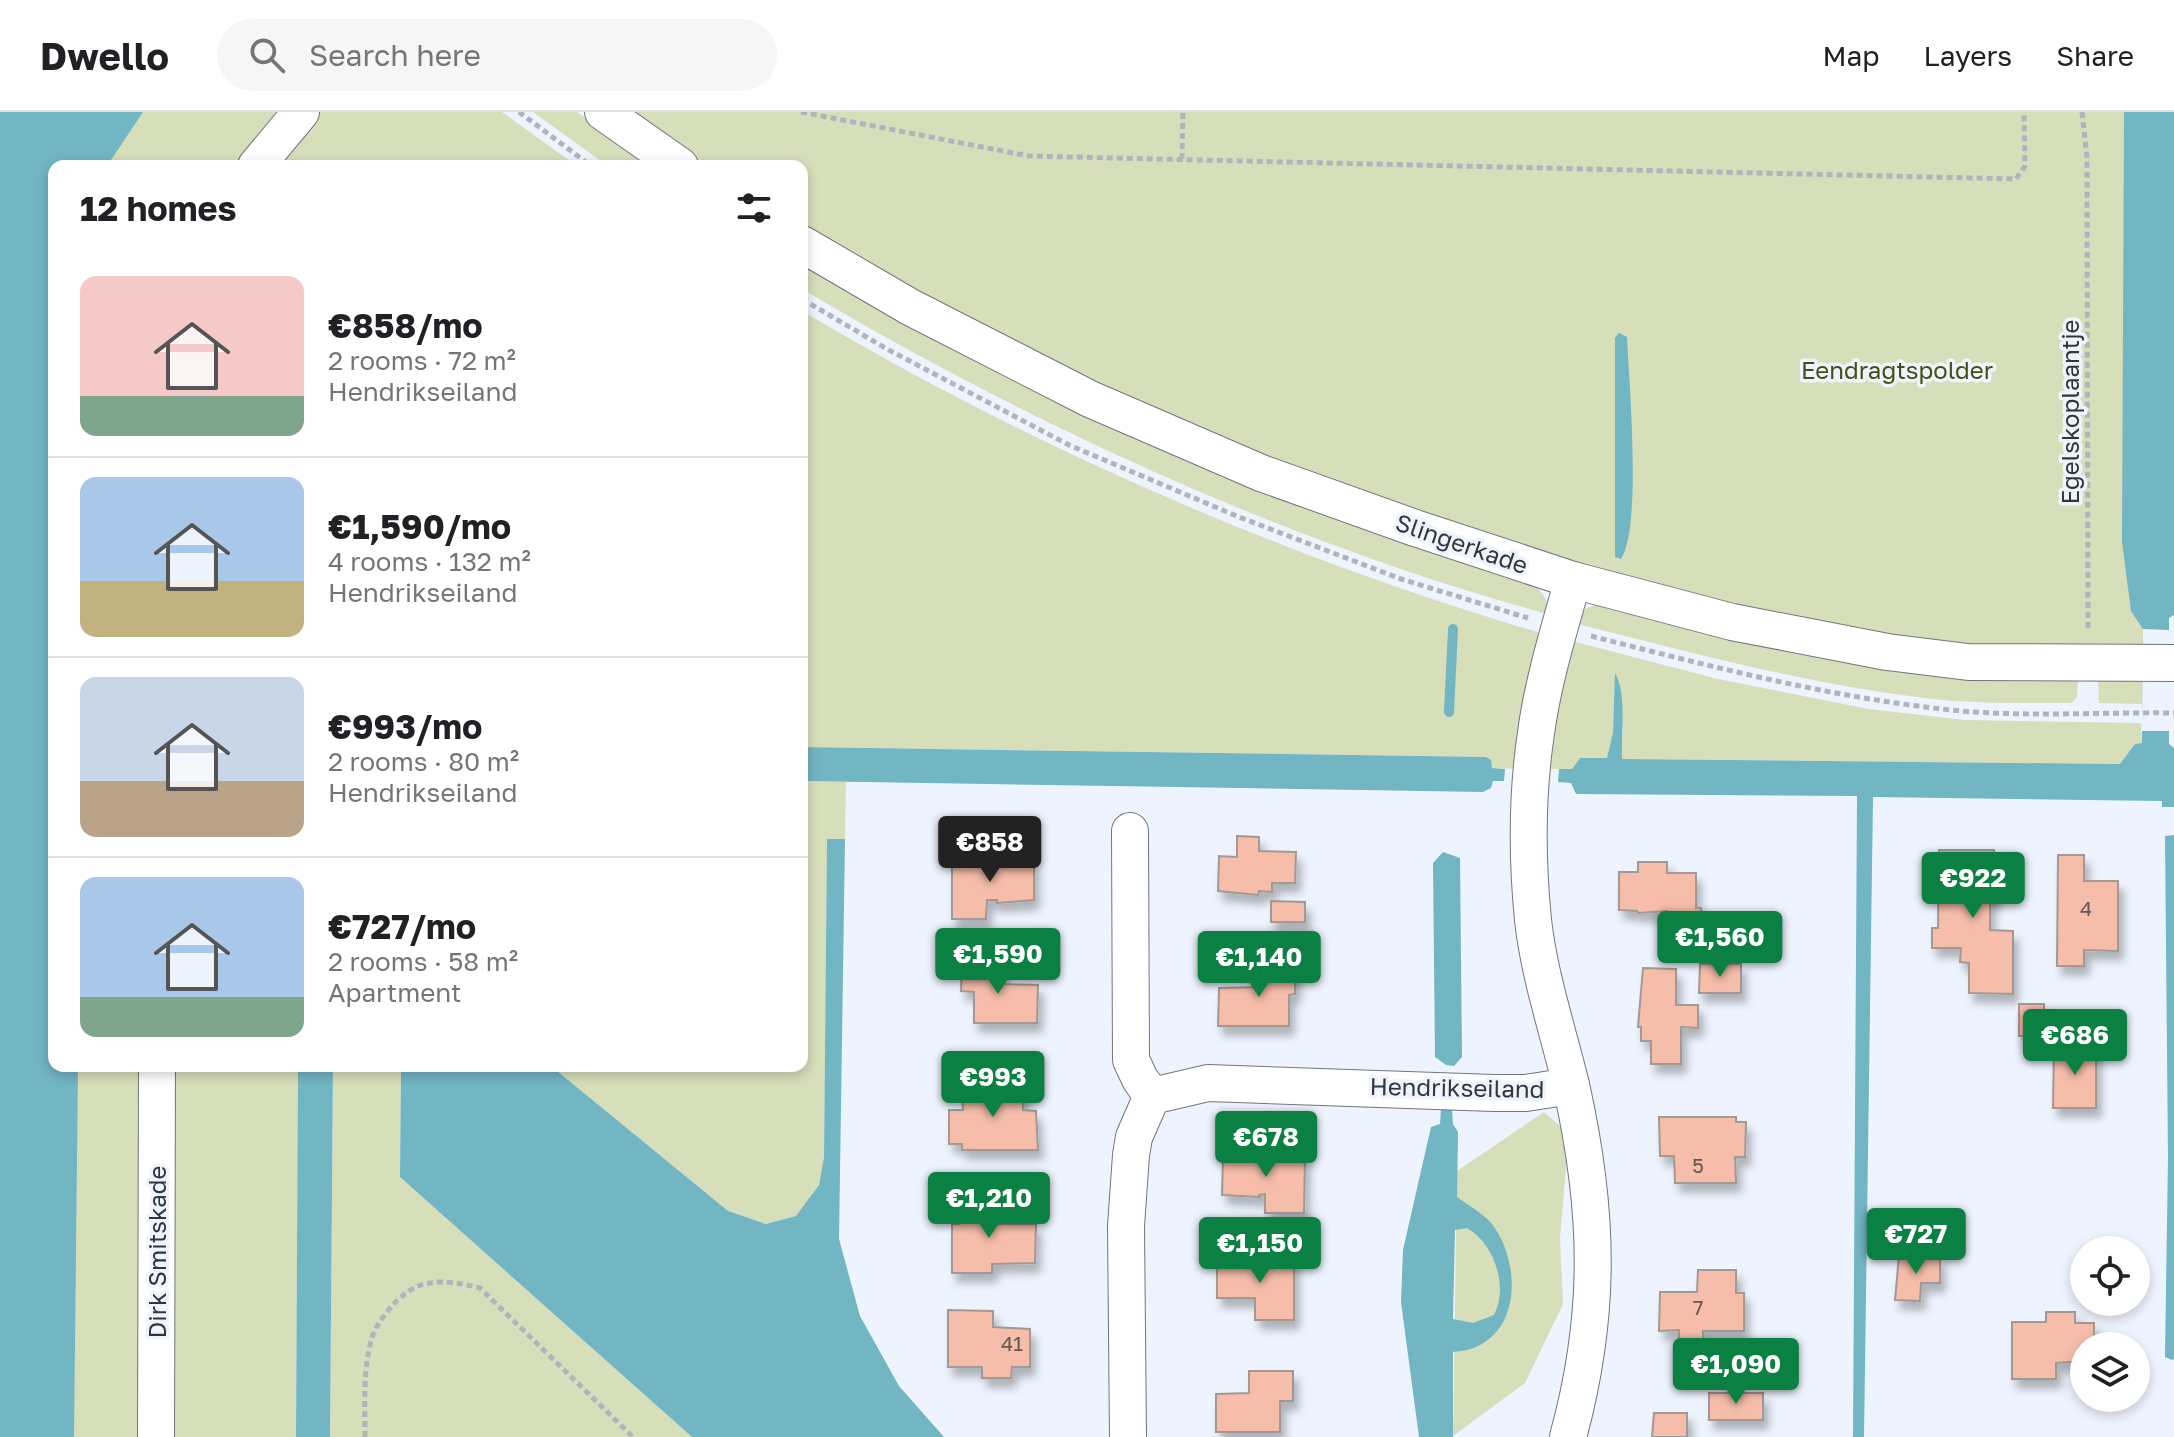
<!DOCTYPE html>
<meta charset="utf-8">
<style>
body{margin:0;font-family:"Golos Text",sans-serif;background:#f6f6f6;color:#202124;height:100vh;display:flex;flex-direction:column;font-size:30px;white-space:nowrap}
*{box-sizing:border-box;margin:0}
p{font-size:26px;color:#757577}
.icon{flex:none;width:44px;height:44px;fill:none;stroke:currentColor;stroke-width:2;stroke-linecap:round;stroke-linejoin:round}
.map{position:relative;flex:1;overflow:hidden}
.side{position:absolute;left:48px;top:48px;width:760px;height:912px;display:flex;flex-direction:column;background:#fff;border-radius:16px;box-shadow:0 4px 12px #0003}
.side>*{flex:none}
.fabs{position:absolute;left:2070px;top:1124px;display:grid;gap:16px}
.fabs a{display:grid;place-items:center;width:80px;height:80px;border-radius:50%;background:#fff;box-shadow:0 4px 12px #0003;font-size:40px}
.price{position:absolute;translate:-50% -68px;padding:0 18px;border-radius:8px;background:#0b8043;color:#fff;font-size:26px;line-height:52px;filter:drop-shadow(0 2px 4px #0008)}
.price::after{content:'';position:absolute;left:50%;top:48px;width:24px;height:18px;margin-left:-12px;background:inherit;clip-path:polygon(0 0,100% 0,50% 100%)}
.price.on{background:#222;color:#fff}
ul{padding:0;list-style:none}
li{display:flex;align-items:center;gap:24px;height:200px;padding:0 32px}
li+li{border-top:2px solid #e0e0e0}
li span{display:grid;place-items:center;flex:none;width:224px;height:160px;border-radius:16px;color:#555}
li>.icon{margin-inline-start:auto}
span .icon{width:96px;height:96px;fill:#fffc;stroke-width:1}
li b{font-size:34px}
h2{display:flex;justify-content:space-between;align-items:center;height:96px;padding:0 32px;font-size:34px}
header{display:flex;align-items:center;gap:48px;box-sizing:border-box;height:112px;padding:0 40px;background:#fff;border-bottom:2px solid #e0e0e0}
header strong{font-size:38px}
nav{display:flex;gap:44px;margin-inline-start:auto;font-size:28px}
.search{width:560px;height:72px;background:#f6f6f6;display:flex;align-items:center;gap:20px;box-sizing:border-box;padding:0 28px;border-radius:44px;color:#757577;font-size:30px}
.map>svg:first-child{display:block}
</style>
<header>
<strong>Dwello</strong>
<div class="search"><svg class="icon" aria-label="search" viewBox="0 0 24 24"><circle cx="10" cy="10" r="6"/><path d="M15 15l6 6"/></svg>Search here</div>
<nav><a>Map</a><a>Layers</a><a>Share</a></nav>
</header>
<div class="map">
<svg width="2174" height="1325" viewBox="0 0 2174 1325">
<defs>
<filter id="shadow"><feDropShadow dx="5" dy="9" stdDeviation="4" flood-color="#0004"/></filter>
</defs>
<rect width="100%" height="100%" fill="#eef4fe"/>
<g fill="#d7deba">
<polygon points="0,0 117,38 143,0 282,0 236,54 54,54 54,954 141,954 140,1325 0,1325"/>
<polygon points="320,0 502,0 577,54 273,54"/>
<polygon points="533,0 577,0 655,54 608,54"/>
<polygon points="623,0 2157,0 2143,538 1971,535 1889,528 1622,467 1266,348 1098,275 917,183 802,116 802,54 703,54"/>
<path d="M 802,147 L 1530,469 C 1540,478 1551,488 1547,502 C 1286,430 1035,315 802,177 Z"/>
<path d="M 802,199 C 1035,337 1285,446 1544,522 L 1518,657 L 1492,656 L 1486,645 L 802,635 Z"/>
<path d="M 1599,491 L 2078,566 L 2077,585 L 2071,591 C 2022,591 1973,592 1924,586 C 1807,572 1692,541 1578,512 L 1585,497 Z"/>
<polygon points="1568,528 1718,567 1869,597 1965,608 2141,611 2142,631 2135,632 2121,652 1621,647 1623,618 1616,562 1613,620 1607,646 1580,646 1572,657 1546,657"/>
<polygon points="2098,567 2143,567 2142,592 2099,591"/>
<polygon points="802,669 846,670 845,727 827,728 824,1045 819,1073 797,1104 766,1112 728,1099 551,954 802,954"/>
<polygon points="171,954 298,954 296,1325 170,1325"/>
<polygon points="333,954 401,954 400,1065 692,1325 330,1325"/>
<polygon points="1544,1000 1569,1022 1560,1126 1563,1192 1525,1271 1453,1324 1457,1059"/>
</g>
<g fill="#72b5c3" fill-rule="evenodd">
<polygon points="0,0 143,0 107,54 54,54 54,954 78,954 74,1325 0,1325"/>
<path d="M 2124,0 L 2174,0 L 2174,503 L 2169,506 L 2169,632 L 2174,636 L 2174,695 L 2162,695 L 2162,689 L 1873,685 L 1864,1325 L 1853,1325 L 1857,684 L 1576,682 L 1571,671 L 1558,670 L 1559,657 L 1572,657 L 1580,646 L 1607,646 L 1613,620 L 1615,561 C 1627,581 1621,624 1622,647 L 2120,652 L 2135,632 L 2142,631 L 2143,517 L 2131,499 L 2122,430 Z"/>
<path d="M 1619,221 L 1627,225 C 1629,270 1642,415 1621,447 L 1615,445 L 1615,226 Z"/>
<polygon points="802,635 1486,645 1491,648 1492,656 1505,657 1504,669 1493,669 1491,676 1483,680 802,669"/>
<polygon points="2174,723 2174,1247 2172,1248 2165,1245 2168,1045 2165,724"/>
<polygon points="827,727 845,727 839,1127 860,1204 899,1274 944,1325 692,1325 400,1065 401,954 551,954 728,1099 766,1112 796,1104 819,1073 824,1045"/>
<polygon points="1443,740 1460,746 1462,945 1454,954 1446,953 1435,945 1433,751"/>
<polygon points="298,954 333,954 330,1325 296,1325"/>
<path d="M 1441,997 L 1452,997 L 1453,1012 L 1458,1020 L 1457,1085 C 1468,1093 1484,1102 1492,1112 C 1518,1146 1523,1212 1478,1234 C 1471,1238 1461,1239 1453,1240 L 1453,1325 L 1419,1325 L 1401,1190 L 1403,1138 L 1431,1015 L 1440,1012 ZM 1467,1116 C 1494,1131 1509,1175 1494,1203 L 1473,1211 L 1453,1207 L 1455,1118 Z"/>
</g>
<polygon fill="#eef4fe" points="2143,517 2169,518 2169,619 2142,619"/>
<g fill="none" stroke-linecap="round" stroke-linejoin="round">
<polyline stroke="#72b5c3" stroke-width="10" points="1449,600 1453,517"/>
</g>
<g fill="#f5bdaa" stroke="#a39894" stroke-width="2" filter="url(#shadow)">
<polygon points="1237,724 1259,725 1259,739 1296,740 1295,771 1272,771 1272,780 1259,779 1258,783 1218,779 1219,744 1237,745"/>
<polygon points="1939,738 1994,738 1995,788 1990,788 1990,818 2013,819 2013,882 1969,881 1969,851 1960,850 1961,836 1932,836 1932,816 1938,816"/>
<polygon points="986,740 1016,740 1016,750 1034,750 1034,788 997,791 997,788 987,788 986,807 952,807 952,750 986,750"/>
<polygon points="2058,743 2084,743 2084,769 2118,769 2118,839 2084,838 2084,854 2057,854"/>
<polygon points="1638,750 1667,750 1667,761 1696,761 1696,796 1701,796 1701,817 1667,817 1667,799 1638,801 1637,799 1619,798 1619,760 1638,760"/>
<polygon points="1271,789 1305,790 1305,810 1271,810"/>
<polygon points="962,850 1000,850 1000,872 1038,873 1037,911 974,911 974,880 961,879"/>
<polygon points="1700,852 1741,852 1741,881 1699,881"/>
<polygon points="1256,853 1295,854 1295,882 1289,883 1289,914 1218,914 1219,876 1256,875"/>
<polygon points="1643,856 1676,857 1676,893 1698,893 1698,916 1681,915 1681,952 1651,952 1651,929 1641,929 1641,915 1638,915"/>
<polygon points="2019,892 2044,892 2044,923 2019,924"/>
<polygon points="2054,933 2096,933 2096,996 2053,996"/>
<polygon points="961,972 1023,972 1023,998 1036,999 1038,1038 962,1038 962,1032 949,1032 949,998 963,998"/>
<polygon points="1659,1005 1736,1005 1736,1010 1746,1010 1745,1045 1735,1045 1736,1071 1675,1071 1674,1044 1660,1044"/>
<polygon points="1241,1034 1271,1034 1271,1045 1305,1044 1304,1101 1265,1101 1265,1082 1259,1083 1260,1085 1222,1083 1223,1044 1242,1044"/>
<polygon points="959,1090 998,1090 998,1112 1036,1112 1035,1151 992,1152 992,1161 952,1161 952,1112 959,1112"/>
<polygon points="1899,1144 1940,1145 1940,1171 1921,1171 1920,1189 1895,1188"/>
<polygon points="1237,1146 1294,1147 1294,1208 1255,1208 1255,1186 1217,1186 1217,1147"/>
<polygon points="1698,1158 1736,1158 1736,1181 1744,1181 1744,1219 1703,1219 1703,1228 1679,1228 1679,1218 1659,1219 1660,1180 1697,1180"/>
<polygon points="948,1198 993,1199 993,1215 1030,1217 1030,1255 1012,1255 1011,1266 982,1266 982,1255 948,1255"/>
<polygon points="2046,1200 2075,1200 2075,1211 2094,1211 2094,1234 2084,1234 2084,1249 2056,1251 2056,1267 2012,1267 2012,1210 2046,1210"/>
<polygon points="1249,1259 1293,1259 1293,1289 1280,1289 1280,1320 1216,1320 1216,1282 1249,1281"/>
<rect x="1709" y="1281" width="54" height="27"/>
<polygon points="1654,1301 1687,1301 1687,1325 1652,1325"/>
</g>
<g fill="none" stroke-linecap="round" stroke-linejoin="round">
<defs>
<g id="minor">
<polyline points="603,0 680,54"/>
<polyline points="256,54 301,0"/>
<polyline points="802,132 910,195 1090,287 1261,361 1415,416 1573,468 1732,510 1887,540 1968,550 2174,551"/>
<polyline points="1130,719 1131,948 1140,967 1152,984"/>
<polyline points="156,1325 157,954"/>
<polyline points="1128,1325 1126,1114 1131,1043 1134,1025 1152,984 1208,971 1494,981 1526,981 1571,974"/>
<path d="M 1568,1325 C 1602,1201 1599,1098 1571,973 C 1558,919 1539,863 1533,808 C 1527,747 1527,681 1536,621 C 1543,569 1559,518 1573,468"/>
</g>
</defs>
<use href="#minor" stroke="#70767e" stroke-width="38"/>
<g stroke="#b0b5bd" stroke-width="5" stroke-dasharray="6 4" stroke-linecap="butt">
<polyline points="519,0 591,54"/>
<polyline points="801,0 1029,44 2016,67 2025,54 2024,0"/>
<polyline points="2082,0 2087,45 2087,91 2088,516"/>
<polyline points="1182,47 1183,0"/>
<polyline points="802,187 887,237 1069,333 1239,405 1401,467 1528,506"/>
<path d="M 1591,524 C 1713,555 1836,587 1961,599 C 2030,605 2104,600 2174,601"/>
<path d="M 365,1325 C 365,1294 363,1263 370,1233 C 372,1221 379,1210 387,1200 C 414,1165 440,1166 480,1176 L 633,1325"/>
</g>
<use href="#minor" stroke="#fff" stroke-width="36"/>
</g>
<g text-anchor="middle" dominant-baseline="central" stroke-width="7" stroke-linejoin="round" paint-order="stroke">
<g font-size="20" fill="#645855">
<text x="2086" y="796">4</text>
<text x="1698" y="1053">5</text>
<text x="1698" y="1195">7</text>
<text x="1012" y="1231">41</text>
</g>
<g font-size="24" fill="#474e13" stroke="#eef4fe">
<text x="1897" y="257">Eendragtspolder</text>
</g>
<g font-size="24" fill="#333639" stroke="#eef4fe">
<text transform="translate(2069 300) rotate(-90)">Egelskoplaantje</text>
<text transform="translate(1462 431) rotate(19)">Slingerkade</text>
<text transform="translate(1457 975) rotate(1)">Hendrikseiland</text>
<text transform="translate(156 1140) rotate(-90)">Dirk Smitskade</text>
</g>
</g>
</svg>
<div class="fabs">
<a><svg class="icon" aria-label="locate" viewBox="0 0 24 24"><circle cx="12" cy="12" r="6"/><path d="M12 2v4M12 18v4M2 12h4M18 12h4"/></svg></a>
<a><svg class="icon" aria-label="layers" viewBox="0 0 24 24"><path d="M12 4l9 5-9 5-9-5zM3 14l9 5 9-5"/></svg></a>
</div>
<b class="price on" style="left:990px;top:772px">€858</b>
<b class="price" style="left:1973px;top:808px">€922</b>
<b class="price" style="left:1720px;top:867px">€1,560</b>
<b class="price" style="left:998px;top:884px">€1,590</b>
<b class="price" style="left:1259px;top:887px">€1,140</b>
<b class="price" style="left:2075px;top:965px">€686</b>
<b class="price" style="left:993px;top:1007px">€993</b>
<b class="price" style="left:1266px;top:1067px">€678</b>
<b class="price" style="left:989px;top:1128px">€1,210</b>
<b class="price" style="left:1916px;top:1164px">€727</b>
<b class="price" style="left:1260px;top:1173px">€1,150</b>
<b class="price" style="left:1736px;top:1294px">€1,090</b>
<section class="side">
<h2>12 homes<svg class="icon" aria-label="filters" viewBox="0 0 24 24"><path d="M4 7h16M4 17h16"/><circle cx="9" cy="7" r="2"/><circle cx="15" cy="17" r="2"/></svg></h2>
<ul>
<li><span style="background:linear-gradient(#f6c9c9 75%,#7fa58c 0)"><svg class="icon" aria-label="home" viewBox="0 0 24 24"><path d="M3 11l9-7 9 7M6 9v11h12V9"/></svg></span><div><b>€858/mo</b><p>2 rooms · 72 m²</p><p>Hendrikseiland</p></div></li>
<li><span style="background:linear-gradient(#a9c7e8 65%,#c2b280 0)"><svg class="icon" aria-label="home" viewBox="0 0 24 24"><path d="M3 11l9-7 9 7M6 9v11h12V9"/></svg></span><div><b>€1,590/mo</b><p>4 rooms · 132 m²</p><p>Hendrikseiland</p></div></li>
<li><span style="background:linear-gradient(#c9d6e8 65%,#b9a48a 0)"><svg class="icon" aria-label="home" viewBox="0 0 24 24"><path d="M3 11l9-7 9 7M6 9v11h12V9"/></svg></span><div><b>€993/mo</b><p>2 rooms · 80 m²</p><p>Hendrikseiland</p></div></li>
<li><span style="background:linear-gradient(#a9c7e8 75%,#7fa58c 0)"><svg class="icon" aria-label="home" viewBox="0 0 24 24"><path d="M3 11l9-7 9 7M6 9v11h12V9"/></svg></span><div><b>€727/mo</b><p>2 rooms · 58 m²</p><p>Apartment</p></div></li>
</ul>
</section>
</div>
